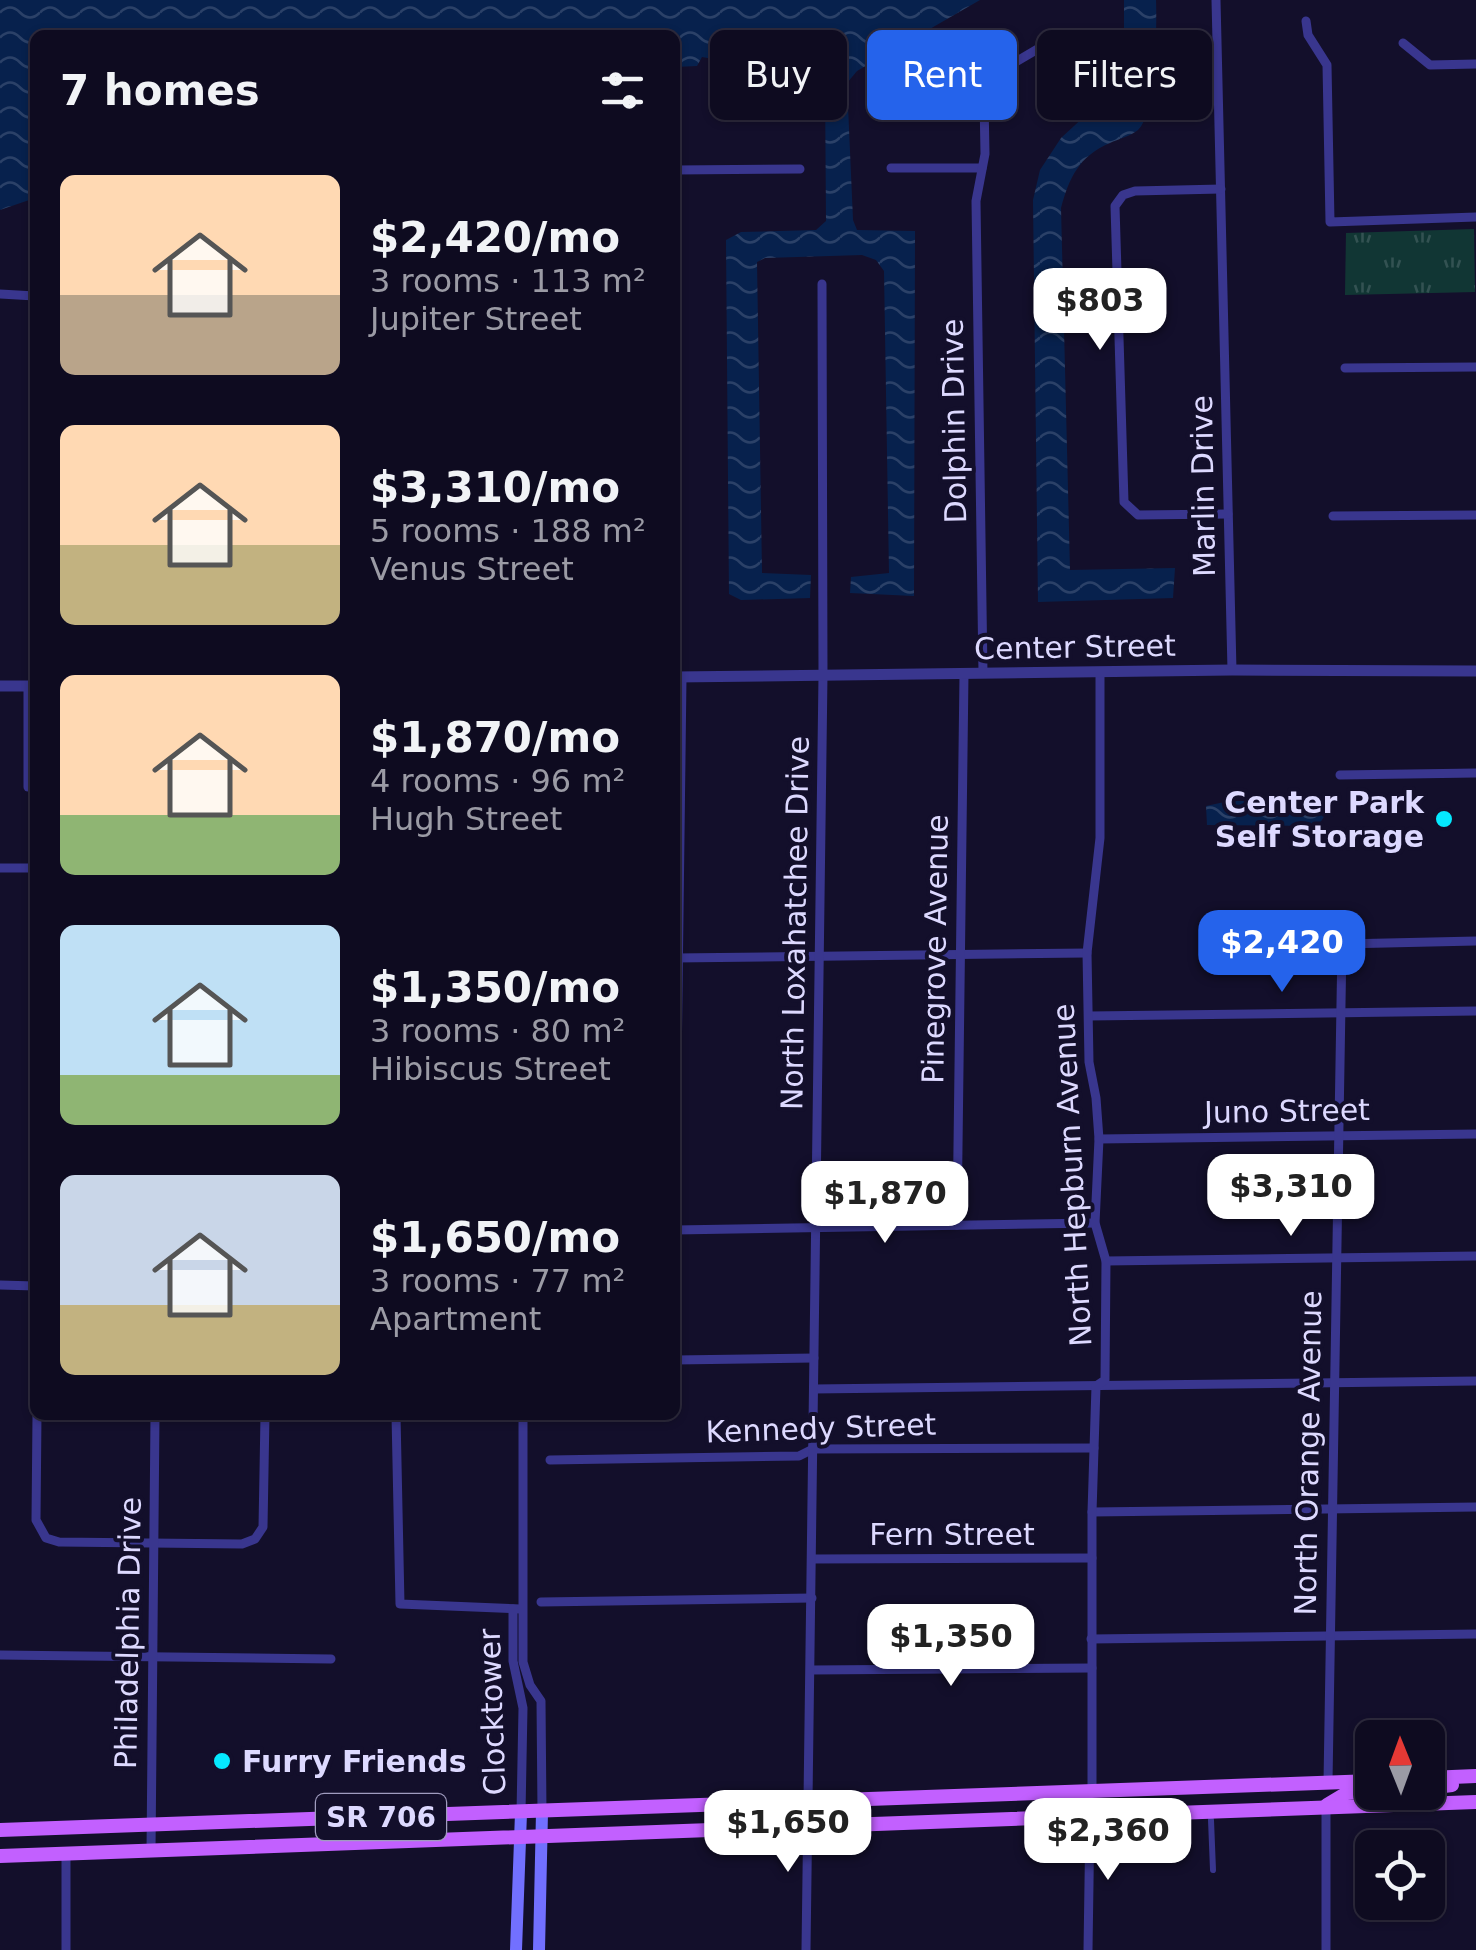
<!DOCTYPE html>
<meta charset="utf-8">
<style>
body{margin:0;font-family:"DejaVu Sans",sans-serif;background:#171429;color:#f1f3f6;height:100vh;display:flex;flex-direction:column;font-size:38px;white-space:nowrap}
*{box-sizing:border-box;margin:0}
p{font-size:32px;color:#9b9ba5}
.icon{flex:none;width:55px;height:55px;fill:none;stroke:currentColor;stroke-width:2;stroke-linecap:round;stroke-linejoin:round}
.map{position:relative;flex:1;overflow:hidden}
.drawer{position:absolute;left:30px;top:30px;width:650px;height:1390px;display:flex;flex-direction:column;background:#0e0b20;border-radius:15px;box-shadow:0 2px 8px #0004,0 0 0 2px #2e2b3e}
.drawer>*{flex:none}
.hud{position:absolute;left:710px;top:30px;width:615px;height:90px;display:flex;gap:20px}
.needle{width:65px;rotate:359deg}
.controls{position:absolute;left:1355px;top:1720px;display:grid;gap:20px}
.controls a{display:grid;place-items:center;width:90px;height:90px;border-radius:15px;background:#0e0b20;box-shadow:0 2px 8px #0004,0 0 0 2px #2e2b3e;font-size:50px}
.price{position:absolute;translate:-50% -85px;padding:0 22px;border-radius:20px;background:#fff;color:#222;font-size:32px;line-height:65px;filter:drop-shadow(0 2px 5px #0008)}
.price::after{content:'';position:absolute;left:50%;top:60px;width:30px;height:22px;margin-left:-15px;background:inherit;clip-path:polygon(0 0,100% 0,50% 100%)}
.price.selected{background:#2563eb;color:#fff}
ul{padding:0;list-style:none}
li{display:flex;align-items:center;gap:30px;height:250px;padding:0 30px}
li span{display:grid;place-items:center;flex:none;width:280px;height:200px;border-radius:15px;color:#555}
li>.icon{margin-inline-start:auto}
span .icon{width:120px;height:120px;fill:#fffc;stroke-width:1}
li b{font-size:42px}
h2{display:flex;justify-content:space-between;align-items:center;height:120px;padding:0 30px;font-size:42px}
.chip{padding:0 35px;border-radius:15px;background:#0e0b20;box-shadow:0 2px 8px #0004,0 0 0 2px #2e2b3e;font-size:35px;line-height:90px}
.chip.selected{background:#2563eb;color:#fff}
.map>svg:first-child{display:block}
</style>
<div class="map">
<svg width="1476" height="1950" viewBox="0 0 1476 1950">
<defs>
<pattern id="park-tufts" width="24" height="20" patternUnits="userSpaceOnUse" patternTransform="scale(2.5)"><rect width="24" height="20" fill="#113634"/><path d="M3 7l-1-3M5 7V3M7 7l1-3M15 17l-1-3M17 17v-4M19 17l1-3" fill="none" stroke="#335252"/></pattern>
<pattern id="water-waves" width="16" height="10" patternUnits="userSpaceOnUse" patternTransform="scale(2.5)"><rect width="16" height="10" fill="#07214d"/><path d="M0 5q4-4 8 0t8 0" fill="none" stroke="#2b4168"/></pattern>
</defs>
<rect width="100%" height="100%" fill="#130f2b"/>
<polygon fill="url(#park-tufts)" points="1474,229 1475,292 1345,295 1346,233"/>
<g fill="url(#water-waves)">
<polygon points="0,0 980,0 857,71 847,83 853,220 857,230 915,231 914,596 850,593 851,577 889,573 884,271 876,260 862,255 765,258 757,262 762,573 811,575 810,598 741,600 729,594 726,240 741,232 816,230 826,221 825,79 702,57 697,66 675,67 675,35 35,35 35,198 0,210"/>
<path d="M 1124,0 L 1156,0 C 1157,25 1156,115 1138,130 C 1131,136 1118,139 1110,143 C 1079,156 1069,178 1061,208 L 1070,570 L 1175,568 L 1173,598 L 1038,602 L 1033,200 L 1040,170 L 1061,138 L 1113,90 L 1124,64 Z"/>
<polygon points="1229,801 1321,801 1327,804 1327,812 1318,826 1207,825 1206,806"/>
</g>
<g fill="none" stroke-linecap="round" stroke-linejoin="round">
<polyline stroke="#39368e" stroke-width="6" points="1211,1820 1213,1870"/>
<g stroke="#39368e" stroke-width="9">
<polyline points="1216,0 1232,670"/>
<polyline points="1306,21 1308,35 1327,65 1330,222 1476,217"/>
<polyline points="1403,43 1430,65 1476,64"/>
<polyline points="891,168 982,168"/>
<polyline points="675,170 800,169"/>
<polyline points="1221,189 1135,191 1123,195 1115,206 1124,502 1138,515 1228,514"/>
<polyline points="0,294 35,296"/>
<polyline points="1345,368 1476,367"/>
<polyline points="1333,516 1476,515"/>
<polyline points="983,673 976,201 985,154 984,99 987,84 995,74 1053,40"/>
<polyline points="1340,775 1476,773"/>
<polyline points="28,787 28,686"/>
<polyline points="0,868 35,868"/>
<polyline points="675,958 1087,953"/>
<polyline points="1089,1016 1476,1011"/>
<polyline points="1099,1139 1476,1134"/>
<polyline points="957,1225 964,674"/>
<polyline points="675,1230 682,677"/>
<polyline points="675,1230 1095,1223"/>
<polyline points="1106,1261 1476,1256"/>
<polyline points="0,1285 35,1286"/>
<polyline points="675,1360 814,1358"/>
<polyline points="814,1389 1476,1381"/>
<polyline points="37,1415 36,1520 46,1538 59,1542 242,1544 255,1539 263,1527 265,1415"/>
<polyline points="396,1415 400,1604 521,1609"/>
<polyline points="523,1415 523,1662 530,1685 541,1701 542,1812"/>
<polyline points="550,1460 799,1456 813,1449 1094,1448"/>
<polyline points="1092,1512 1476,1507"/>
<polyline points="812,1559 1092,1558"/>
<polyline points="541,1602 812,1598"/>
<polyline points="513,1609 513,1661 523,1708 521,1813"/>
<polyline points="1091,1639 1476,1634"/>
<polyline points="0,1655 331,1659"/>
<polyline points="811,1670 1092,1668"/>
<polyline points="1328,1782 1342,944 1476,941"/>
<polyline points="1092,1792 1092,1512 1096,1386 1105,1380 1106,1261 1095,1223 1099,1139 1096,1098 1089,1062 1087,953 1100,838 1100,672"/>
<polyline points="1326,1807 1326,1950"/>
<polyline points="151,1852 155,1415"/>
<polyline points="66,1950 66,1854"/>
<polyline points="806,1950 823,675 822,284"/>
<polyline points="1088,1950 1090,1816"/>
</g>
<g stroke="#39368e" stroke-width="11">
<polyline points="675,677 1232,670 1476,671"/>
<polyline points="0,686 35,686"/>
</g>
<g stroke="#7270ff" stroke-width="12">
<polyline points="516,1950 521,1813"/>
<polyline points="539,1950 542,1812"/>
</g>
<g stroke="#c260ff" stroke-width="14">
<polyline points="1428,1778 1476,1776"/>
<polyline points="1428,1788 1452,1785"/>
<polyline points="1327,1805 1347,1793 1372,1790"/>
<polyline points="0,1830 1372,1781"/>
<polyline points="0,1856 1476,1802"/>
</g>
</g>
<g fill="#05e9ff" stroke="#130f2b" stroke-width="4">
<circle cx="1444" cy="819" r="10"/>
<circle cx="222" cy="1761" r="10"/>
</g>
<g text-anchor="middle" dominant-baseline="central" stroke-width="8" stroke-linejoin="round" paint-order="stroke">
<rect fill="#130f2b" stroke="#a09cbf" stroke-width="2.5" x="316" y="1794" width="130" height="46" rx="8"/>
<g font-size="28" font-weight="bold" fill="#ddd9ff">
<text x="381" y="1817">SR 706</text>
</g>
<g font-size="30" fill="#ddd9ff" stroke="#130f2b">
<text transform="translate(954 421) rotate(-91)">Dolphin Drive</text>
<text transform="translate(1203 486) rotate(-91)">Marlin Drive</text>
<text transform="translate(1075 647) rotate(-1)">Center Street</text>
<text transform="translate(795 923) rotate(-89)">North Loxahatchee Drive</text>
<text transform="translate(935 949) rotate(-89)">Pinegrove Avenue</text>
<text transform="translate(1287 1111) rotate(-1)">Juno Street</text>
<text transform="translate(1072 1175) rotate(-93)">North Hepburn Avenue</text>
<text transform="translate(821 1428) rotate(-2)">Kennedy Street</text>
<text transform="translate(1308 1453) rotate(-89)">North Orange Avenue</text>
<text x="952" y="1534">Fern Street</text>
<text transform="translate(128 1633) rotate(-89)">Philadelphia Drive</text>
<text transform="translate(492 1712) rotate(-92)">Clocktower</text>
</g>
<g font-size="30" font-weight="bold" fill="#ddd9ff" stroke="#130f2b" text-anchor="end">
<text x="1424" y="802">Center Park<tspan x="1424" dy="34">Self Storage</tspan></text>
<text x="242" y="1761" text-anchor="start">Furry Friends</text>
</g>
</g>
</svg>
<div class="controls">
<a><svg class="needle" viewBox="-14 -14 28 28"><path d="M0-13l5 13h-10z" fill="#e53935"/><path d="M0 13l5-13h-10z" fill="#9b9ba5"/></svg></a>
<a><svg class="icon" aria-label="locate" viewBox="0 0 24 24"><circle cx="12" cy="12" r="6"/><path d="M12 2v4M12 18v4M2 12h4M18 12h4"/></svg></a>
</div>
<b class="price" style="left:1100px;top:353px">$803</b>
<b class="price selected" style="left:1282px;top:995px">$2,420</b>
<b class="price" style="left:1291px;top:1239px">$3,310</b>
<b class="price" style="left:885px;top:1246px">$1,870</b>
<b class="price" style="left:951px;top:1689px">$1,350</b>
<b class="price" style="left:788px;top:1875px">$1,650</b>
<b class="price" style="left:1108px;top:1883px">$2,360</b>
<div class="hud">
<a class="chip">Buy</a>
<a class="chip selected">Rent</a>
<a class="chip">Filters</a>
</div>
<section class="drawer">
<h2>7 homes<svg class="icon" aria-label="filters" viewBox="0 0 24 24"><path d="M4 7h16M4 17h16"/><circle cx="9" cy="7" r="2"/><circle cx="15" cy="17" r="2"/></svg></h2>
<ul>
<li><span style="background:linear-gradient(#ffd9b3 60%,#b9a48a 0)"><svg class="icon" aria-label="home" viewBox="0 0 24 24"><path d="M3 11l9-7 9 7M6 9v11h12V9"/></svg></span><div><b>$2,420/mo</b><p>3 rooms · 113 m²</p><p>Jupiter Street</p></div></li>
<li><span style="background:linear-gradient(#ffd9b3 60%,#c2b280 0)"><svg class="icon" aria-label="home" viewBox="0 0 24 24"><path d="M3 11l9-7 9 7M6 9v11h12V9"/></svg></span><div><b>$3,310/mo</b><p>5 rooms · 188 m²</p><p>Venus Street</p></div></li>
<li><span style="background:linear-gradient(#ffd9b3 70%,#8fb573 0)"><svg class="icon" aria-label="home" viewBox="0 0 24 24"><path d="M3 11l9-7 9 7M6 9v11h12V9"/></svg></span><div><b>$1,870/mo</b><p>4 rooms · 96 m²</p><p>Hugh Street</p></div></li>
<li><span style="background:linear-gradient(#bfe0f5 75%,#8fb573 0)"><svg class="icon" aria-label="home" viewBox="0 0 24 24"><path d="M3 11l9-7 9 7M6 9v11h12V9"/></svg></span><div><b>$1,350/mo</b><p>3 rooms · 80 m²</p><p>Hibiscus Street</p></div></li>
<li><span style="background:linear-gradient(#c9d6e8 65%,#c2b280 0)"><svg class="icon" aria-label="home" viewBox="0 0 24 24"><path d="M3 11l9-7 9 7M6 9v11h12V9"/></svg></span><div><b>$1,650/mo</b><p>3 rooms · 77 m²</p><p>Apartment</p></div></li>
</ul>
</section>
</div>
